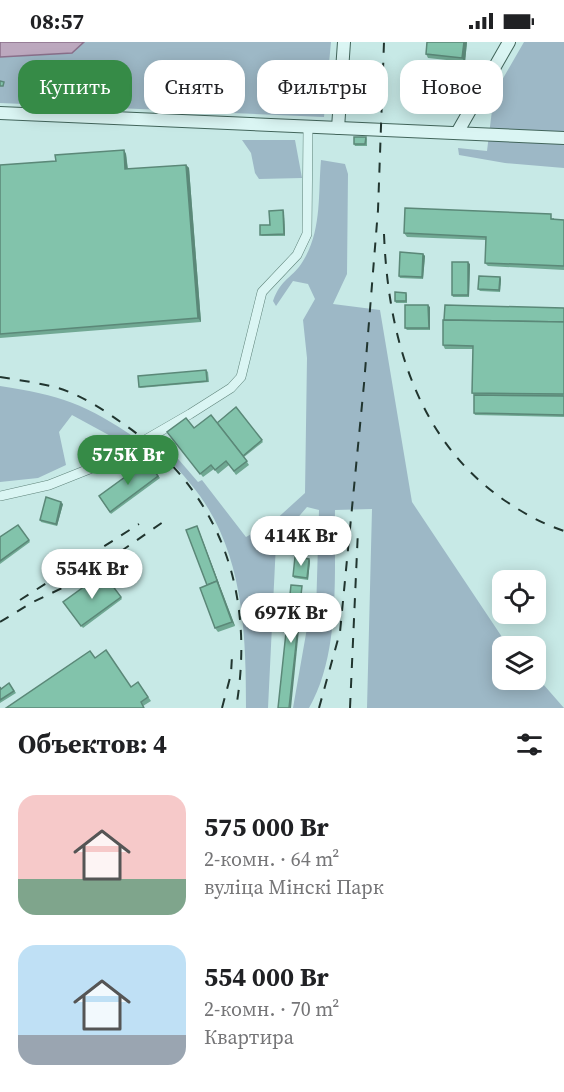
<!DOCTYPE html>
<html lang="ru">
<meta charset="utf-8">
<style>
body{margin:0;font-family:"Source Serif 4",serif;background:#f2f2f2;color:#202124;height:100vh;display:flex;flex-direction:column;font-size:22px;white-space:nowrap}
*{box-sizing:border-box;margin:0}
p{font-size:20px;color:#757577}
.icon{flex:none;width:33px;height:33px;fill:none;stroke:currentColor;stroke-width:2;stroke-linecap:round;stroke-linejoin:round}
.map{position:relative;height:666px;overflow:hidden}
.panel{display:flex;flex-direction:column;background:#fff;flex:1}
.panel>*{flex:none}
.hud{position:absolute;left:18px;top:18px;width:528px;height:54px;display:flex;gap:12px}
.buttons{position:absolute;left:492px;top:528px;display:grid;gap:12px}
.buttons a{display:grid;place-items:center;width:54px;height:54px;border-radius:12px;background:#fff;box-shadow:0 3px 15px #0003;font-size:30px}
.price{position:absolute;translate:-50% -51px;padding:0 14px;border-radius:21px;background:#fff;color:#222;font-size:20px;line-height:39px;filter:drop-shadow(0 2px 3px #0008)}
.price::after{content:'';position:absolute;left:50%;top:36px;width:18px;height:14px;margin-left:-9px;background:inherit;clip-path:polygon(0 0,100% 0,50% 100%)}
.price.selected{background:#368b47;color:#fff}
ul{padding:0;list-style:none}
li{display:flex;align-items:center;gap:18px;height:150px;padding:0 18px}
li span{display:grid;place-items:center;flex:none;width:168px;height:120px;border-radius:18px;color:#555}
li>.icon{margin-inline-start:auto}
span .icon{width:72px;height:72px;fill:#fffc;stroke-width:1}
li b{font-size:26px}
h2{display:flex;justify-content:space-between;align-items:center;height:72px;padding:0 18px;font-size:26px}
.pill{padding:0 21px;border-radius:18px;background:#fff;box-shadow:0 3px 15px #0003;font-size:21px;line-height:54px}
.pill.selected{background:#368b47;color:#fff}
.status{display:flex;justify-content:space-between;align-items:center;height:42px;padding:0 30px;background:#fff;direction:ltr}
.status svg{height:16px;fill:currentColor}
.map>svg:first-child{display:block}
</style>
<div class="status"><b>08:57</b><svg viewBox="0 0 49 12"><path d="M0 12V9h3v3zM5 12V6h3v6zM10 12V3h3v9zM15 12V0h3v12zM26 1h20v11H26zM47 4h2v5h-2z"/></svg></div>
<div class="map">
<svg width="564" height="666" viewBox="0 0 564 666">
<rect width="100%" height="100%" fill="#c7e9e6"/>
<g fill="#9db8c6">
<polygon points="84,0 331,0 324,75 0,61 0,15 72,11"/>
<polygon points="524,0 564,0 564,126 505,121 459,113 458,106 487,109 494,52"/>
<polygon points="242,98 295,98 302,136 259,137 255,131 251,111"/>
<path d="M 321,118 L 345,122 L 348,132 L 347,232 L 333,262 L 380,268 L 412,460 L 508,604 L 502,604 L 502,638 L 536,638 L 536,634 L 564,666 L 367,666 L 372,467 L 335,468 C 334,530 341,611 309,666 L 293,666 L 307,586 L 316,571 L 319,468 L 307,465 L 276,501 L 268,666 L 246,666 C 246,594 244,516 200,454 C 187,436 170,419 155,402 L 161,397 L 198,440 L 202,438 L 246,495 L 272,481 L 305,451 L 307,316 L 303,278 L 315,257 L 308,242 L 293,239 L 276,264 L 273,259 C 281,236 293,236 303,219 C 322,189 318,152 321,118 Z"/>
<path d="M 0,344 C 60,353 86,362 137,397 L 127,403 L 72,373 L 59,390 L 66,423 L 38,436 L 0,440 Z"/>
</g>
<polygon fill="#bca8be" stroke="#8a708b" stroke-width="1.5" points="0,0 84,0 72,11 0,15"/>
<g fill="none" stroke-linecap="round" stroke-linejoin="round">
<defs>
<polyline id="minor" points="0,454 49,443 107,420 190,372 231,346 241,335 262,250 297,213 307,192 308,85"/>
<g id="secondary">
<polyline points="0,71 564,96"/>
<polyline points="338,86 344,0"/>
<polyline points="457,91 509,0"/>
</g>
</defs>
<use href="#minor" stroke="#5f837a" stroke-width="10"/>
<use href="#secondary" stroke="#42655b" stroke-width="14"/>
<use href="#minor" stroke="#daf5f3" stroke-width="9"/>
<use href="#secondary" stroke="#daf5f3" stroke-width="12"/>
<g stroke="#21352f" stroke-width="2" stroke-dasharray="10 10" stroke-linecap="butt">
<path d="M 384,192 C 388,295 417,400 507,460 C 525,472 543,482 564,489"/>
<path d="M 0,335 C 19,338 39,341 58,346 C 79,352 104,368 122,381 C 220,447 256,551 236,666"/>
<polyline points="20,558 139,482"/>
<polyline points="0,580 31,561 81,537 163,480"/>
<polyline points="222,666 231,632 232,614"/>
<polyline points="319,666 340,590 364,342 378,168 384,0"/>
<polyline points="350,666 358,488"/>
</g>
</g>
<g fill="#70a893">
<polygon points="467,0 465,20 428,16 426,12"/>
<polygon points="36,44 35,48 23,47 22,45"/>
<polygon points="366,95 367,97 367,104 355,104 354,102"/>
<polygon points="124,108 126,112 128,127 186,123 189,126 201,280 0,296 0,123 56,119"/>
<polygon points="283,168 284,170 285,194 262,194 260,193"/>
<polygon points="554,176 554,177 564,178 564,228 488,224 485,221 486,198 407,195 404,191"/>
<polygon points="423,212 425,214 423,237 400,236 399,234"/>
<polygon points="470,222 469,255 453,255 452,253"/>
<polygon points="500,235 501,237 500,250 480,249 478,247"/>
<polygon points="406,251 407,253 407,261 396,261 395,259"/>
<polygon points="430,265 430,288 407,288 405,286"/>
<polygon points="564,266 564,375 475,373 474,371 474,353 472,351 473,307 445,307 443,303"/>
<polygon points="206,328 208,330 209,340 140,346 139,345"/>
<polygon points="236,365 263,400 244,415 249,423 236,433 229,423 218,432 214,427 203,435 167,390 194,386 217,381"/>
<polygon points="147,419 160,436 111,472 99,454"/>
<polygon points="63,462 57,484 41,480 40,478"/>
<polygon points="18,483 30,500 0,522 0,495"/>
<polygon points="197,484 235,584 218,590 215,586"/>
<polygon points="309,517 310,519 308,538 294,536 293,534"/>
<polygon points="103,531 122,557 83,586 63,560"/>
<polygon points="95,616 131,645 138,640 151,659 143,664"/>
<polygon points="9,641 16,651 0,661 0,645 1,647"/>
</g>
<g fill="#5b8878">
<polygon points="464,0 467,0 465,20 462,16"/>
<polygon points="124,108 126,112 128,131 125,127"/>
<polygon points="186,123 189,126 201,280 198,276"/>
<polygon points="283,168 284,170 285,194 284,192"/>
<polygon points="423,212 425,214 423,237 422,235"/>
<polygon points="468,220 470,222 469,255 468,253"/>
<polygon points="500,235 501,237 500,250 499,248"/>
<polygon points="428,263 430,265 430,288 429,286"/>
<polygon points="61,460 63,462 57,484 56,482"/>
<polygon points="197,484 198,486 235,584 232,580"/>
<polygon points="309,517 310,519 308,538 307,536"/>
<polygon points="308,554 310,556 308,569 307,567"/>
<polygon points="300,566 301,568 291,666 289,666"/>
</g>
<g fill="#82c3ab" stroke="#5b8878" stroke-width="1.5">
<polygon points="427,0 464,0 462,16 426,12"/>
<polygon points="0,39 4,40 3,44 0,44"/>
<polygon points="22,41 34,42 34,46 22,45"/>
<polygon points="354,95 366,95 365,102 354,102"/>
<polygon points="124,108 125,127 186,123 198,276 0,292 0,123 56,119 55,113"/>
<polygon points="405,166 551,172 551,177 564,178 564,224 485,221 486,195 404,191"/>
<polygon points="283,168 284,192 260,193 260,183 270,183 269,169"/>
<polygon points="400,210 423,212 422,235 399,234"/>
<rect x="452" y="220" width="16" height="33"/>
<polygon points="479,234 500,235 499,248 478,247"/>
<polygon points="395,250 406,251 406,259 395,259"/>
<polygon points="405,263 428,263 429,286 405,286"/>
<polygon points="445,263 564,266 564,280 444,278"/>
<polygon points="443,278 564,280 564,352 472,351 473,304 443,303"/>
<polygon points="206,328 207,339 139,345 138,334"/>
<polygon points="474,353 564,354 564,373 474,371"/>
<polygon points="236,365 262,398 243,414 217,381"/>
<polygon points="211,373 247,419 234,429 226,419 215,428 211,423 200,432 167,390 186,376 194,386"/>
<polygon points="147,419 158,434 110,470 99,454"/>
<polygon points="46,455 61,460 56,482 40,478"/>
<polygon points="18,483 29,498 0,519 0,495"/>
<polygon points="197,484 218,541 217,539 207,543 186,488"/>
<polygon points="295,515 309,517 307,536 293,534"/>
<polygon points="103,531 121,555 81,584 63,560"/>
<polygon points="217,539 232,580 215,586 200,546"/>
<polygon points="291,543 302,544 301,553 308,554 307,567 300,566 289,666 278,666"/>
<polygon points="106,608 131,645 138,640 148,655 141,660 144,666 6,666 90,609 95,616"/>
<polygon points="9,641 14,649 0,658 0,645 1,647"/>
</g>
</svg>
<div class="buttons">
<a><svg class="icon" aria-label="locate" viewBox="0 0 24 24"><circle cx="12" cy="12" r="6"/><path d="M12 2v4M12 18v4M2 12h4M18 12h4"/></svg></a>
<a><svg class="icon" aria-label="layers" viewBox="0 0 24 24"><path d="M12 4l9 5-9 5-9-5zM3 14l9 5 9-5"/></svg></a>
</div>
<b class="price selected" style="left:128px;top:444px">575K Br</b>
<b class="price" style="left:301px;top:525px">414K Br</b>
<b class="price" style="left:92px;top:558px">554K Br</b>
<b class="price" style="left:291px;top:602px">697K Br</b>
<div class="hud">
<a class="pill selected">Купить</a>
<a class="pill">Снять</a>
<a class="pill">Фильтры</a>
<a class="pill">Новое</a>
</div>
</div>
<section class="panel">
<h2>Объектов: 4<svg class="icon" aria-label="filters" viewBox="0 0 24 24"><path d="M4 7h16M4 17h16"/><circle cx="9" cy="7" r="2"/><circle cx="15" cy="17" r="2"/></svg></h2>
<ul>
<li><span style="background:linear-gradient(#f6c9c9 70%,#7fa58c 0)"><svg class="icon" aria-label="home" viewBox="0 0 24 24"><path d="M3 11l9-7 9 7M6 9v11h12V9"/></svg></span><div><b>575 000 Br</b><p>2-комн. · 64 m²</p><p>вуліца Мінскі Парк</p></div></li>
<li><span style="background:linear-gradient(#bfe0f5 75%,#9aa5b1 0)"><svg class="icon" aria-label="home" viewBox="0 0 24 24"><path d="M3 11l9-7 9 7M6 9v11h12V9"/></svg></span><div><b>554 000 Br</b><p>2-комн. · 70 m²</p><p>Квартира</p></div></li>
</ul>
</section>
